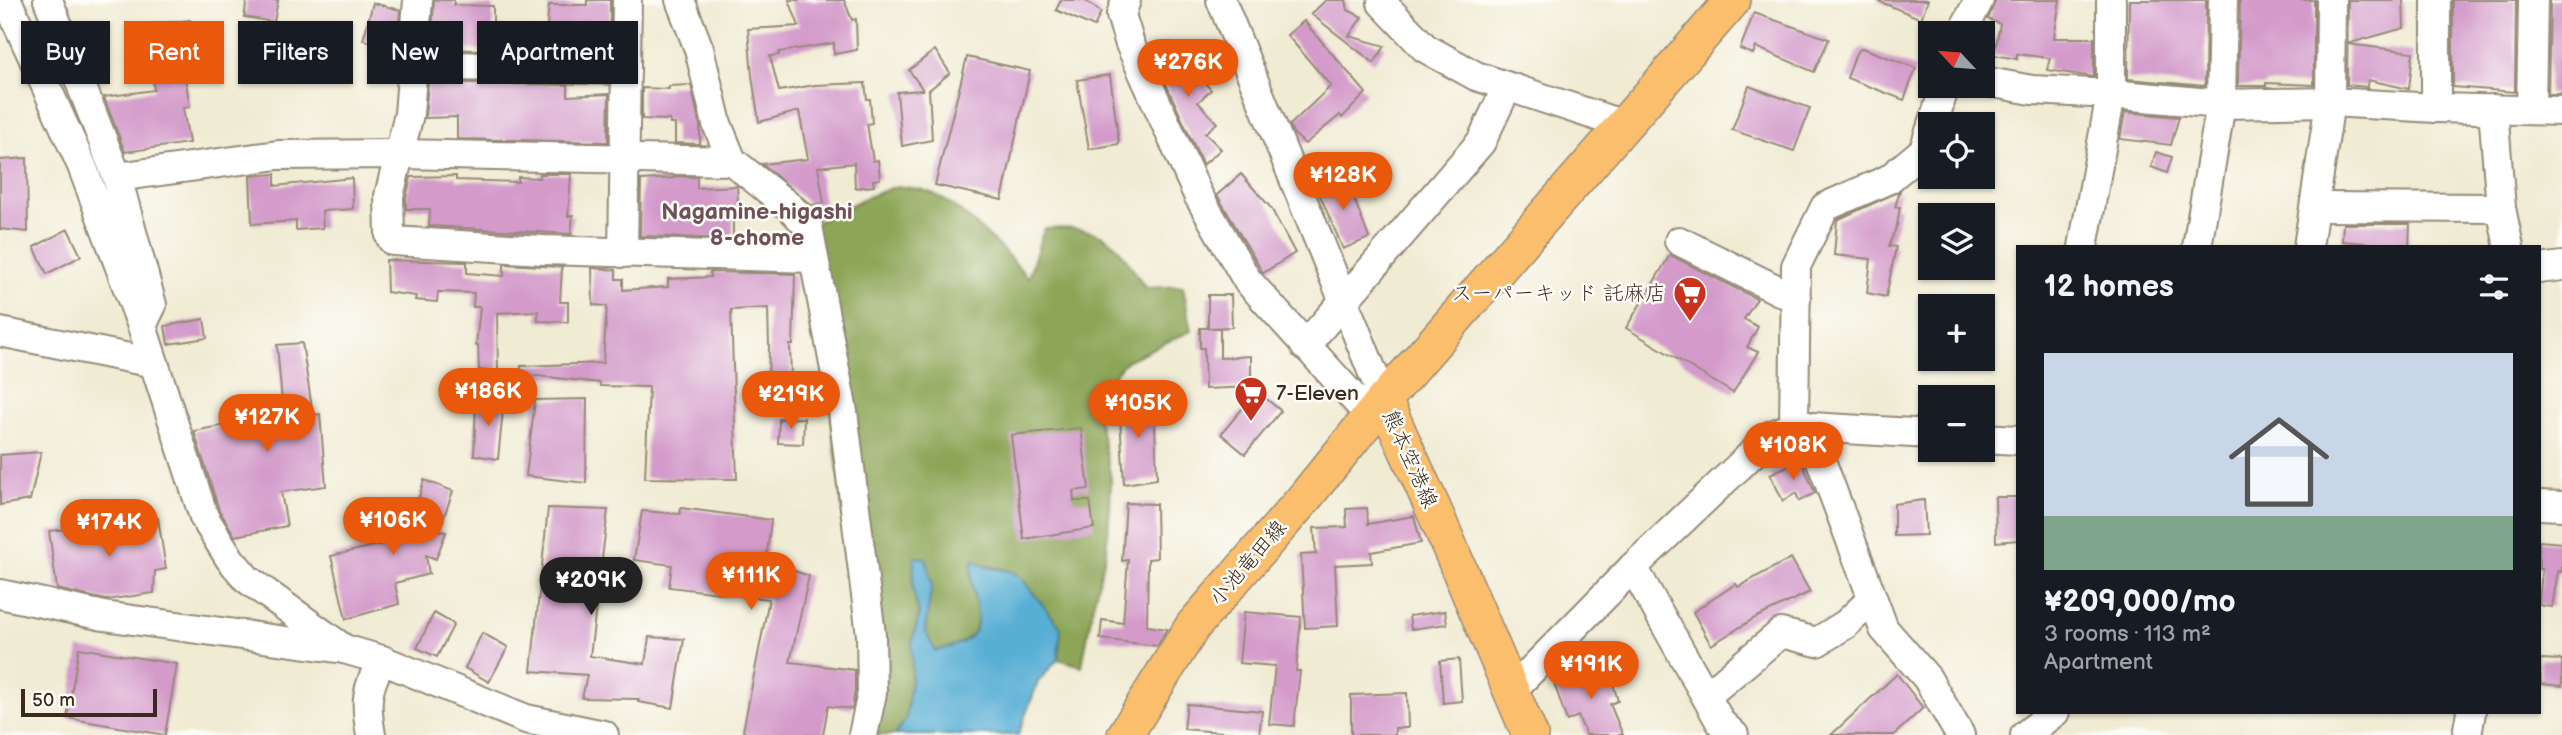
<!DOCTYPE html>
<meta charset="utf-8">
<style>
body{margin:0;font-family:"Balsamiq Sans","Klee One",sans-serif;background:#242831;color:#f1f3f6;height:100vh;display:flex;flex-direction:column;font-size:26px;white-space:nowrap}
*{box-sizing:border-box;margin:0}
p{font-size:23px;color:#9ea1a6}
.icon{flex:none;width:38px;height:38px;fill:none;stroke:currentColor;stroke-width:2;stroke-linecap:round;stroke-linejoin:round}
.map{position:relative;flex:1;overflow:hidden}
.details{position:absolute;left:2016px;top:245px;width:525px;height:469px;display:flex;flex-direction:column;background:#171b24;border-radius:0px;box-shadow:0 2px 5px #0004}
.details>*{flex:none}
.hud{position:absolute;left:21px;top:21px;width:665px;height:63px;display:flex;gap:14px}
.needle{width:46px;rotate:296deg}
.fabs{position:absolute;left:1918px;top:21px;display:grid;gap:14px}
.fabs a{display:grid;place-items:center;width:77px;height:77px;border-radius:0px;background:#171b24;box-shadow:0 2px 5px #0004;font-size:35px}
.scale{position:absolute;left:21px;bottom:18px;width:136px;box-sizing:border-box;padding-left:7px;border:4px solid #3b2a1e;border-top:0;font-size:19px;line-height:24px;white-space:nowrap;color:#3b2a1e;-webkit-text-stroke:5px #fdfcf7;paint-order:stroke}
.price{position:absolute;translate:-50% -60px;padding:0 16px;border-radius:24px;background:#ea580c;color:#fff;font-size:23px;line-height:46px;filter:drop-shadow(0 2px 4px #0008)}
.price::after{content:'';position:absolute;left:50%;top:42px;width:21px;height:16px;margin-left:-10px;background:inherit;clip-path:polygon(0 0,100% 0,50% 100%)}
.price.selected{background:#222;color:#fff}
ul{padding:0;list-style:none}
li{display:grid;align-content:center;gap:14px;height:371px;padding:0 28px}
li+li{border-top:2px solid #363941}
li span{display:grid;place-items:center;height:217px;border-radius:0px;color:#555}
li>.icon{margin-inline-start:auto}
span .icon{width:126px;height:126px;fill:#fffc;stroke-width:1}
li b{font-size:30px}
h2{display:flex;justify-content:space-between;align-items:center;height:84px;padding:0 28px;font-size:30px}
.chip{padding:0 24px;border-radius:0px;background:#171b24;box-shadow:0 2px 5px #0004;font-size:24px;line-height:63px}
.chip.selected{background:#ea580c;color:#fff}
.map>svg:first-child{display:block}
</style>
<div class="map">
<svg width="2562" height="735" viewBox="0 0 2562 735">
<rect width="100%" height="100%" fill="#fdfcf7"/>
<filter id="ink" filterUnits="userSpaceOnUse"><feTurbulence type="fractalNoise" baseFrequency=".0143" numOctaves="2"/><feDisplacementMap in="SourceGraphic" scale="14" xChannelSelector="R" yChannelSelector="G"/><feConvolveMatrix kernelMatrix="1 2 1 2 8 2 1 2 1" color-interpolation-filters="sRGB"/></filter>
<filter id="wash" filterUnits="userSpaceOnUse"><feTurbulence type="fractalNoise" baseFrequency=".00686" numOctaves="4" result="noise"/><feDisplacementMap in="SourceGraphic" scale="28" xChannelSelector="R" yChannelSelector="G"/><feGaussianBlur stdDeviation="1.57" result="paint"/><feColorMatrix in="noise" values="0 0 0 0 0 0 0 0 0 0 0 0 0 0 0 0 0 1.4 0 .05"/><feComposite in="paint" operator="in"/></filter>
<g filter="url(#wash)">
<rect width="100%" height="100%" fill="#f0ebd3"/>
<path fill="#8ca556" stroke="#64683a" stroke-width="2" d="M 897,186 C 907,188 919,188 929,192 C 958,203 1008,254 1028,278 L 1044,229 C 1064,227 1098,228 1113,243 C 1126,255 1135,274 1146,288 L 1183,286 L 1191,331 L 1126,361 L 1094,398 L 1111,478 L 1110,510 L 1106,552 L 1094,601 L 1082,666 L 1058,659 L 1060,628 C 1050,616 1021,574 1010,571 C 996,566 989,568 973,560 C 963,604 1007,635 935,651 L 925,631 L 932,584 L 913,588 L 919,614 L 912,643 L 912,674 L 906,719 L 895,735 L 870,735 L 808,226 L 865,198 Z"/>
<path fill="#59afd5" stroke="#4a6c7a" stroke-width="2" d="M 914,557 L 926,558 L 932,584 L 925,630 L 935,651 C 1006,637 964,604 973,560 L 989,568 L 1011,571 L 1022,579 L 1061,628 L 1058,659 L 1038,682 L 1018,735 L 895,735 L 906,719 L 912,674 L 912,643 L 919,614 L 913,588 Z"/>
<g id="blocks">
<g fill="#d39aca">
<polygon points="247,0 278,0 274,22 244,17"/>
<polygon points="434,0 454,0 454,5 493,6 493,33 546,34 549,5 587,5 587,0 610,0 610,34 572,39 572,52 431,49"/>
<polygon points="789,0 844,0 852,20 856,19 857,50 834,54 834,43 779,52 779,55 770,56 779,91 815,85 865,83 867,99 870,99 872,123 867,124 873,161 878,160 880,179 873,180 874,186 855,188 854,163 818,167 824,203 811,205 762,164 808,159 799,111 759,122 752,76 748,29 799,26"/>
<polygon points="1061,0 1084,0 1101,12 1094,27 1056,10"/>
<polygon points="1326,0 1346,0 1348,10 1362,17 1349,36 1385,46 1374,63 1311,14"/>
<polygon points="1876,0 1928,0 1921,19"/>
<polygon points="1996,0 2060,0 2054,38 2094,38 2094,77 2047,70 2050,58 2017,54 2017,59 1994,55 2000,24 1988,19"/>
<polygon points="2129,0 2206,0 2205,86 2128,79"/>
<polygon points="2240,0 2314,0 2314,85 2266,83 2266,86 2238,86"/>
<polygon points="2348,0 2403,0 2404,28 2347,44 2413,52 2409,89 2368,80 2367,87 2347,85"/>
<polygon points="2453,0 2516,0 2515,92 2453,87"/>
<polygon points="2550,0 2562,0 2562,94 2548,94"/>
<polygon points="373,3 400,10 397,49 363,40"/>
<polygon points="1754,13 1829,39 1814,72 1756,47 1753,54 1740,49"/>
<polygon points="190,20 196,69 184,70 190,107 183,108 189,143 125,152 104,97 154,90 146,25"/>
<polygon points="1304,21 1366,93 1342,118 1340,115 1305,144 1293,133 1290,125 1331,86 1287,35"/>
<polygon points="1170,42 1211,90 1198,102 1217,123 1205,133 1221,149 1203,165 1154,58"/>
<polygon points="1862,48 1916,68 1904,100 1847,78 1856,53"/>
<polygon points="935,50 950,73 929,90 932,140 902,146 897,92 923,90 909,70"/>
<polygon points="967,57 1030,71 1002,200 935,185"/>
<polygon points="1110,75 1119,144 1089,149 1077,80"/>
<polygon points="428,82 568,85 568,96 609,94 608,142 457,139 457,117 425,118"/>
<polygon points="691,85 700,126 700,144 675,143 675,124 670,124 670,120 642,119 642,88 669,89 669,86"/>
<polygon points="1749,86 1810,108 1794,151 1732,130"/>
<polygon points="2125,112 2179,117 2171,145 2120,139"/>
<polygon points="2156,152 2172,157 2167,173 2151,167"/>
<polygon points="27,158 28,232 0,229 0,160"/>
<polygon points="275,174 275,186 352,178 353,209 322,211 323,228 296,230 296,221 252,224 250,176"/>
<polygon points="540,174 571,174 568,216 573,215 571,234 429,226 430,209 406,209 406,198 411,177 456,176 456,180 518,182 518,177 539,178"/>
<polygon points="1241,174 1271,208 1295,253 1263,273 1217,195"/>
<polygon points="1345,175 1369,238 1343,249 1316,186"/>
<polygon points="674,176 697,177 697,188 737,186 739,217 733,218 733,239 640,236 641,180 674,178"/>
<polygon points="1900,191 1895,207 1900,207 1897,225 1889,246 1896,247 1886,297 1867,293 1871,259 1834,255 1837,220"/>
<polygon points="2343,224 2410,224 2409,247 2342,241"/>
<polygon points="68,229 81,256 47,274 34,247"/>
<polygon points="1670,255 1757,299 1744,319 1758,327 1747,347 1758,352 1733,393 1626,328"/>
<polygon points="386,260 467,262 467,273 504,276 504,264 562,267 560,302 568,302 568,322 538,321 538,311 497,313 498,372 479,370 478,345 476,345 480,307 473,307 474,293 438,292 437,302 415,300 416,296 387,292"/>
<polygon points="592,268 616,270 616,279 623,279 623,290 668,287 668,279 711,277 710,272 795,274 793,345 790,345 792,411 767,412 769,347 768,308 731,310 737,479 645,478 649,387 600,386 600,383 521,374 521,366 603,363 607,306 593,305"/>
<polygon points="1208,295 1231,295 1232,327 1208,328"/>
<polygon points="204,319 207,338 168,344 165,326"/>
<polygon points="1200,328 1220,328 1220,358 1251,356 1251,387 1205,389 1204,348 1200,348"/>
<polygon points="302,343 313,415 320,414 326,486 281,492 287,526 235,536 219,510 194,431 283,414 277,345"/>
<polygon points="1257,391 1281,411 1245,454 1221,434"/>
<polygon points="1154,397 1157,479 1124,484 1119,401"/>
<polygon points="587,399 586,483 526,476 535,400"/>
<polygon points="476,400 504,400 498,459 474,455"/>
<polygon points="804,418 803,444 778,443 779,419"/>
<polygon points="1081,428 1089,489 1073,491 1074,501 1090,501 1094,528 1024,539 1011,435"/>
<polygon points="41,452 30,500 0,505 0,455"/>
<polygon points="1801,460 1815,493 1799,501 1796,493 1783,501 1770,474"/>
<polygon points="424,480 453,491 439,531 446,532 436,559 426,555 429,574 395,583 399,604 346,619 331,556 400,540 398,525 411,523"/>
<polygon points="1995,497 2018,497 2018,540 1996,542"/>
<polygon points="1924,500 1926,535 1894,536 1894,504"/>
<polygon points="1126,503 1156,504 1157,558 1148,559 1147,626 1167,629 1157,646 1100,639 1102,620 1123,623 1128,560 1122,561"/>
<polygon points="548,508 608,510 590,656 645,664 649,637 684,639 673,708 638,702 639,699 582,698 587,675 531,671"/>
<polygon points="681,508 771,520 766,561 809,576 790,662 855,670 855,691 852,709 828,706 823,735 750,735 743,731 769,599 669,587 672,565 634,560 642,511 680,514"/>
<polygon points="1367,508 1368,524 1414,516 1421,543 1371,552 1372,563 1335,565 1338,626 1305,628 1301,555 1316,554 1314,528 1347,527 1346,509"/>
<polygon points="158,518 166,569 155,571 154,593 106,600 57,589 49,531"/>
<polygon points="2539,541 2562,543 2562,572 2558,571 2552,607 2539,605 2542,569 2539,569"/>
<polygon points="1791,558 1810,592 1755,618 1711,645 1693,612 1736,584 1738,587"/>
<polygon points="1445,611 1447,624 1411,629 1409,616"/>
<polygon points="1244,612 1301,617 1296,671 1300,671 1294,726 1269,724 1275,666 1239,663"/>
<polygon points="434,613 454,624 437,657 417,648"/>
<polygon points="482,633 508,647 489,682 465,668"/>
<polygon points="79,648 177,664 165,735 67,718"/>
<polygon points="1459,659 1462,701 1443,703 1440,661"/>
<polygon points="2540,659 2562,660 2562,686 2541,684"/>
<polygon points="1607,663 1618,701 1610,704 1623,735 1586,735 1578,716 1567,721 1554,683"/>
<polygon points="1897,674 1923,708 1894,735 1831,735"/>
<polygon points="1407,693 1408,728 1395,728 1395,735 1351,735 1351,695"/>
<polygon points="1187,704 1262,711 1259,735 1184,729"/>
</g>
</g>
</g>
<g filter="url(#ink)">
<use href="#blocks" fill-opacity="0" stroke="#968a78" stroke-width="2"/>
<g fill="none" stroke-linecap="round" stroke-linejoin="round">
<defs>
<g id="minor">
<polyline points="7,0 82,166 142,326 204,517 230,559 247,579 344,649"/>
<polyline points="48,0 117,177"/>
<polyline points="418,0 409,114 389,196 390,236 393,241 543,250 813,258"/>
<polyline points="680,0 699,49 717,124 732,161 791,208 808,226 843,412 871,635 872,693 863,735"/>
<polyline points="1126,0 1121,15 1130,44 1198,195 1247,280 1371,417"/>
<polyline points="1221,0 1384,400"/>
<polyline points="1384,0 1382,3 1425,48 1476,76 1624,125"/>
<polyline points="1962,33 1979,0"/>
<polyline points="413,65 626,70"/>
<polyline points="1983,81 2032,90 2111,94 2221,104 2330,102 2436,108 2562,111"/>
<polyline points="2436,108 2436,0"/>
<polyline points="2493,109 2501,208 2509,247"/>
<polyline points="2531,110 2533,0"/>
<polyline points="1933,124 1945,86"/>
<polyline points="2315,207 2501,208"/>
<polyline points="1679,241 1796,299"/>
<polyline points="2083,247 2111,94 2111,0"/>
<polyline points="2197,247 2221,104 2223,0"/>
<polyline points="2308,247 2330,102 2331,0"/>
<polyline points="623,253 627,0"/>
<polyline points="2539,269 2562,266"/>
<polyline points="142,326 152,305 117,177 278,155 400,154 732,161"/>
<polyline points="0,332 154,363"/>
<polyline points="1305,346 1481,142 1507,87"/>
<polyline points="1794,426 1796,266 1825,207 1889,179 1924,150 1930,131"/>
<polyline points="1808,426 1884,629 1927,678 1960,735"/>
<polyline points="1983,438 2018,440"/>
<polyline points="2539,505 2562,506"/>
<polyline points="1633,567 1721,723 1734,735"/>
<polyline points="0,594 104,616 344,649 382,660 526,719 604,735"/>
<polyline points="1510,692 1633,567 1772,435 1794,426 1930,434"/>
<polyline points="1706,696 1781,633 1817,642 1846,624 1872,599"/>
<path d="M 371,735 C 365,702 366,689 382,660"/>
<polyline points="2025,735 2055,712"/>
<polyline points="2467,735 2471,712"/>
</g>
<g id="major">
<polyline points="1384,400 1436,515 1530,735"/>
<polyline points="1125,735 1193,626 1301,502 1384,400 1733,0"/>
</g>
</defs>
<use href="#minor" stroke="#968a78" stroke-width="32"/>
<use href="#major" stroke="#968a78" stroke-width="38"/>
<use href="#minor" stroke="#fff" stroke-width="28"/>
<use href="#major" stroke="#fabe6d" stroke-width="35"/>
</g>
</g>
<defs>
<symbol id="supermarket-pin" viewBox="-11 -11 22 30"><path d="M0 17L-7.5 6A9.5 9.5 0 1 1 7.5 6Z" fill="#c8321e" stroke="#fdfcf7"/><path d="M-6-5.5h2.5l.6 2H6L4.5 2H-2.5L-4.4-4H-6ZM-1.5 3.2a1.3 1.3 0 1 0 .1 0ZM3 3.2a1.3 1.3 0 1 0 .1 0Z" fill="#fff"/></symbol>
</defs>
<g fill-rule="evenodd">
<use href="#supermarket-pin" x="1671" y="274" width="38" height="52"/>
<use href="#supermarket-pin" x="1232" y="374" width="38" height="52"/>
</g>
<g text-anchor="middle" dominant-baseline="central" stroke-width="5" stroke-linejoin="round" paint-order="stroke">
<g font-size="21" fill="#3b2a1e" stroke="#fdfcf7" text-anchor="end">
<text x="1666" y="293">スーパーキッド 託麻店</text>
<text x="1276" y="393" text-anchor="start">7-Eleven</text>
</g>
<g font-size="21" fill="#3b2a1e" stroke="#fdfcf7">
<text transform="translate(1410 459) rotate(66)">熊本空港線</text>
<text transform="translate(1248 563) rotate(-49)">小池竜田線</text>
</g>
<g font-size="23" font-weight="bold" fill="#70515a" stroke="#fdfcf7">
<text x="757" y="212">Nagamine-higashi<tspan x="757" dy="26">8-chome</tspan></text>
</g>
</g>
</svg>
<div class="fabs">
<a><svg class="needle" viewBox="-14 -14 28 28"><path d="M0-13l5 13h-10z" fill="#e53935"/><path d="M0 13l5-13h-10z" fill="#9ea1a6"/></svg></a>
<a><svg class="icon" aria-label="locate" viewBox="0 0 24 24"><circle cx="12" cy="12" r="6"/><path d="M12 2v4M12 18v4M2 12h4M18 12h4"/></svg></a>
<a><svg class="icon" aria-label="layers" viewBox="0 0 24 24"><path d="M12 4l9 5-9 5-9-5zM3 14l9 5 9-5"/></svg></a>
<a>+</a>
<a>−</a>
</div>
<div class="scale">50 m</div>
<b class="price" style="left:1188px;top:99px">¥276K</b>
<b class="price" style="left:1343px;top:212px">¥128K</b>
<b class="price" style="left:488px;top:428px">¥186K</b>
<b class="price" style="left:791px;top:431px">¥219K</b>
<b class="price" style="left:1138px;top:440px">¥105K</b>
<b class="price" style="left:267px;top:454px">¥127K</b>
<b class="price" style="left:1793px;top:482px">¥108K</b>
<b class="price" style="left:393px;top:557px">¥106K</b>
<b class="price" style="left:109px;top:559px">¥174K</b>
<b class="price" style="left:751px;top:612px">¥111K</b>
<b class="price selected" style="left:591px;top:617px">¥209K</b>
<b class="price" style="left:1591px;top:701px">¥191K</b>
<div class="hud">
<a class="chip">Buy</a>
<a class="chip selected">Rent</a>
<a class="chip">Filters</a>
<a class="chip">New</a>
<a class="chip">Apartment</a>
</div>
<section class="details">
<h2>12 homes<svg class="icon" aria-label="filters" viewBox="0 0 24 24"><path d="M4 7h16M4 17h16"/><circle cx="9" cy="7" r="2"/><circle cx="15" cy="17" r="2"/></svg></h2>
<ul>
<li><span style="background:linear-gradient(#c9d6e8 75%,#7fa58c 0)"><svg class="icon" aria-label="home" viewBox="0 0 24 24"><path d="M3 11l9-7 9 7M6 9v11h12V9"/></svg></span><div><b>¥209,000/mo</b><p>3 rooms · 113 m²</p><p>Apartment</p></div></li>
</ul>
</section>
</div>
